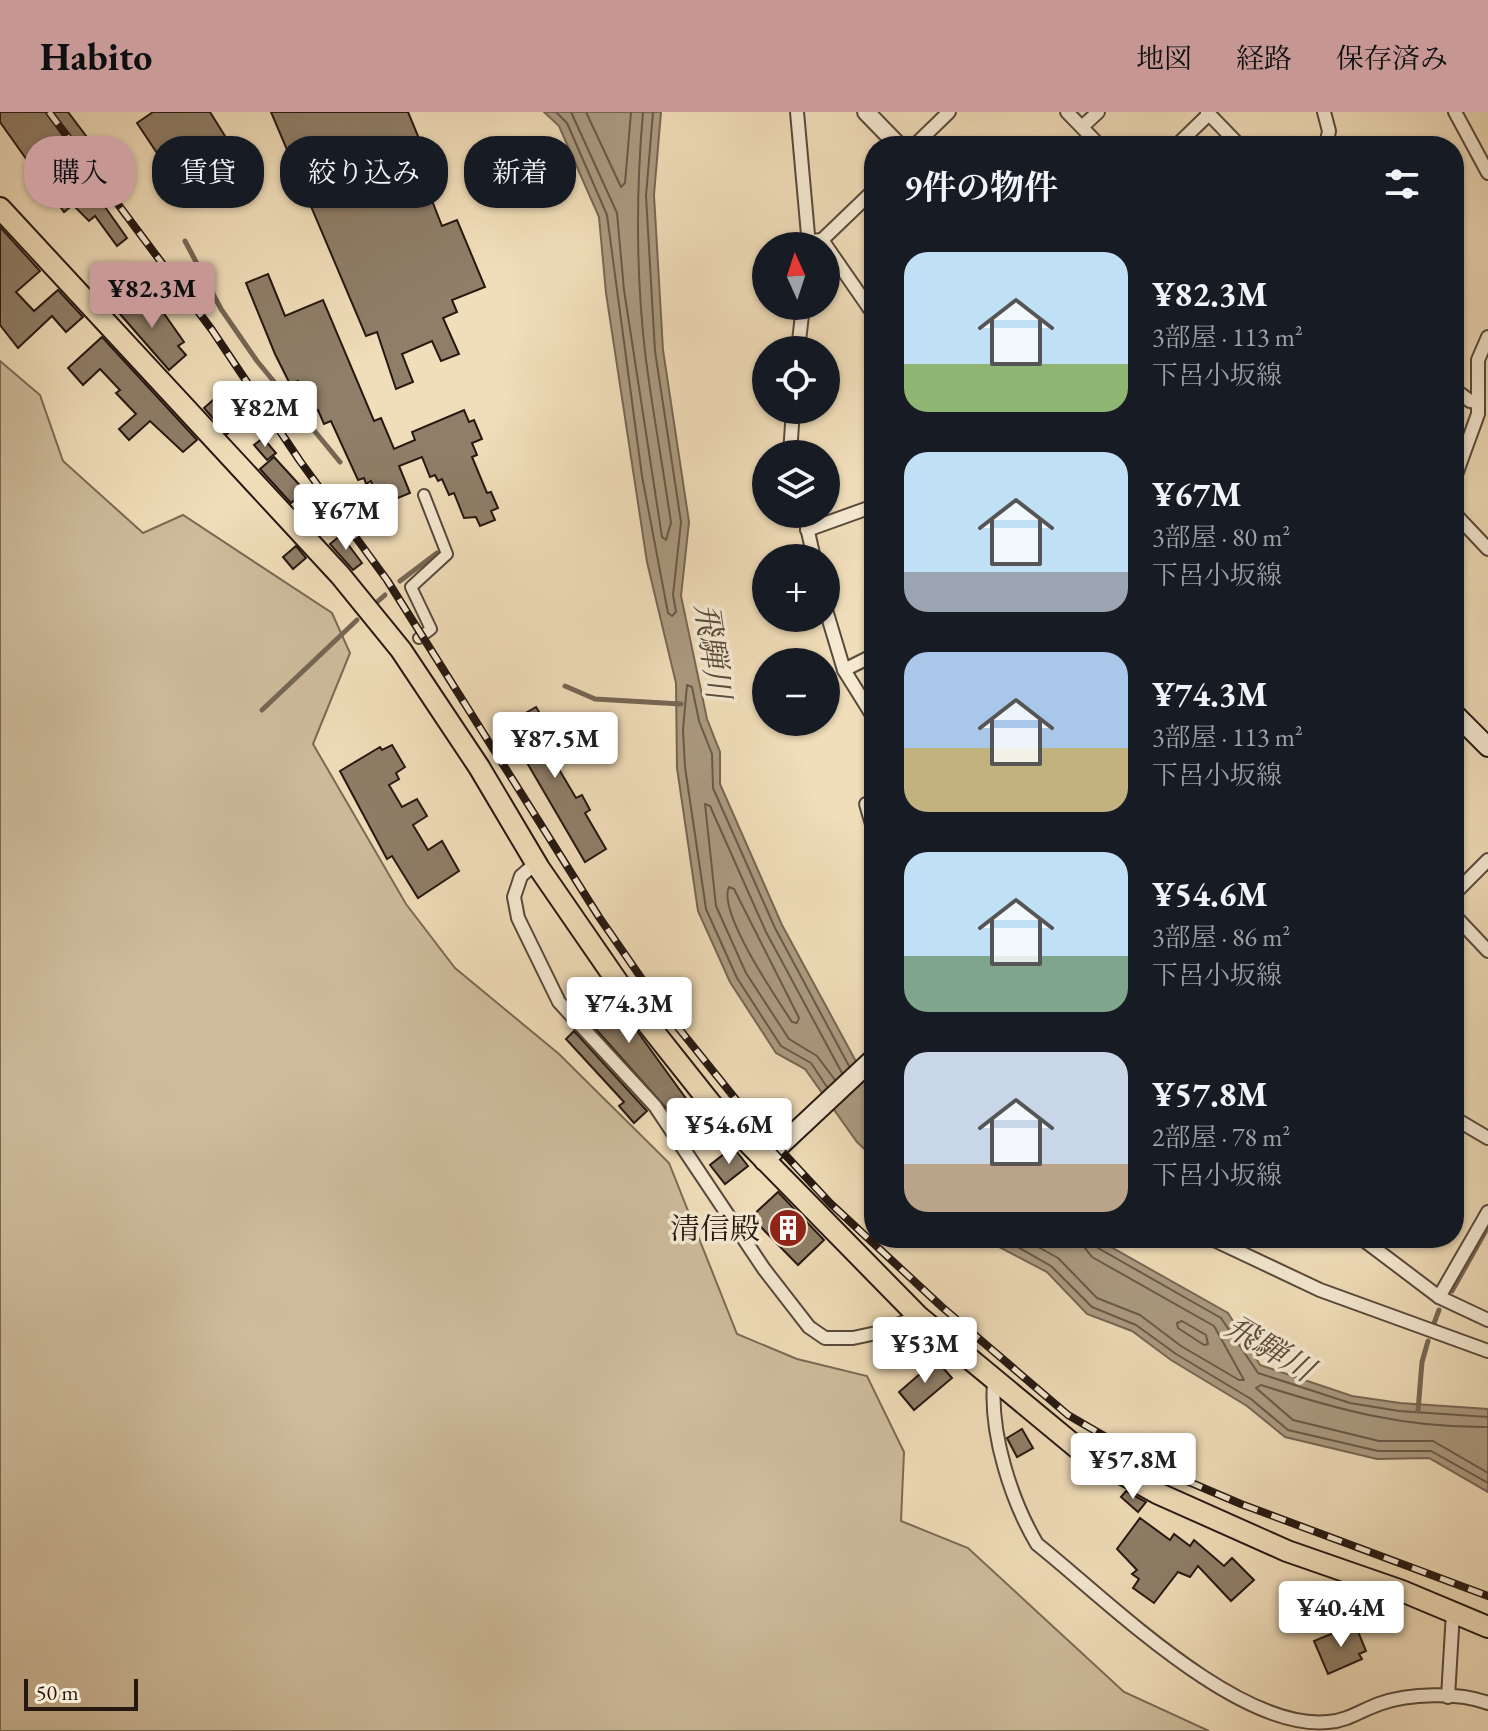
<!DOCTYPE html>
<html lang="ja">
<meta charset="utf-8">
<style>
body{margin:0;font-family:"EB Garamond","Noto Serif JP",serif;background:#242831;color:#f1f3f6;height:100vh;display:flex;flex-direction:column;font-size:30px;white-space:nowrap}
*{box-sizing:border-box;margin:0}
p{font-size:26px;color:#9ea1a6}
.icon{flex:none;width:44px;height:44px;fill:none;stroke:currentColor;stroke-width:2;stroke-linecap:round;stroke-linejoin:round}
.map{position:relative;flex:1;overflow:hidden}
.panel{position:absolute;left:864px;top:24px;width:600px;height:1112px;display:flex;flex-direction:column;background:#171b24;border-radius:32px;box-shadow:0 2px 6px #0004}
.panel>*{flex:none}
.top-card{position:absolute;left:24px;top:24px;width:720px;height:72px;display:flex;gap:16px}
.needle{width:52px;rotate:357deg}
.buttons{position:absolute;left:752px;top:120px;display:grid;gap:16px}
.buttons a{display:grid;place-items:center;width:88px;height:88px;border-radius:50%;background:#171b24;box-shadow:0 2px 6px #0004;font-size:40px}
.scale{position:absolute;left:24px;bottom:20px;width:114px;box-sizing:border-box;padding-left:8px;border:4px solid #261811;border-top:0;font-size:22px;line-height:28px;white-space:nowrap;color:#261811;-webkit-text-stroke:6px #f5e9d2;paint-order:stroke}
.price{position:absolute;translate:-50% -68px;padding:0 18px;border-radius:8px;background:#fff;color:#222;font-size:26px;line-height:52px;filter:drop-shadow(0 2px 4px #0008)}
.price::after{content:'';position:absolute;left:50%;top:48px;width:24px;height:18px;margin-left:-12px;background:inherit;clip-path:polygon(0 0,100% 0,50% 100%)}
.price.on{background:#c59692;color:#111}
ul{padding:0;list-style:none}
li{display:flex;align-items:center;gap:24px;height:200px;padding:0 40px}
li span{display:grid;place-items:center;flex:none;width:224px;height:160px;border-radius:24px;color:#555}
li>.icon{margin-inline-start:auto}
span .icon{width:96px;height:96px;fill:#fffc;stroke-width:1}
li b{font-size:34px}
h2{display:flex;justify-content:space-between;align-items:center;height:96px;padding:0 40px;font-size:34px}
.pill{padding:0 28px;border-radius:32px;background:#171b24;box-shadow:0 2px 6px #0004;font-size:28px;line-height:72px}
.pill.on{background:#c59692;color:#111}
header{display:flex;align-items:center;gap:48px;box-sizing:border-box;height:112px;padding:0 40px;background:#c59692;color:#111}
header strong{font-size:38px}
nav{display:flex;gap:44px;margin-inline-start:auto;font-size:28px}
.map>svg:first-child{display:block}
</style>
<header>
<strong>Habito</strong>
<nav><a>地図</a><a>経路</a><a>保存済み</a></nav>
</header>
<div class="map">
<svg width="1488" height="1619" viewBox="0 0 1488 1619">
<rect width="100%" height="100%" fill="#f0ddb9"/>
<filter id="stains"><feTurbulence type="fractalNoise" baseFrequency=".0025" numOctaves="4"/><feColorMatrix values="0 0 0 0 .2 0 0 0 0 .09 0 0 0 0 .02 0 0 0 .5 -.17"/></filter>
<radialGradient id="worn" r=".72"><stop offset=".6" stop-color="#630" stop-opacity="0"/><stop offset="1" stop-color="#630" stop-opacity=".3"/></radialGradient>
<polygon fill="#cebc9c" stroke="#7a6a56" stroke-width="2" points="0,249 40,283 63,349 143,421 183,403 332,501 350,541 313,632 406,792 455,856 559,942 669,1051 737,1222 797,1247 867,1264 904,1340 901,1409 968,1436 1124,1580 1209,1619 0,1619"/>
<g fill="#ab9a80" stroke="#766654" stroke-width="2">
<polygon points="544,0 661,0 654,83 663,238 689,410 681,484 707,607 720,640 720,672 782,813 859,955 874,963 874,1046 857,1030 805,957 776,941 730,870 698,799 677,656 676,571 647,450 606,181 599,105 559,14"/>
<polygon points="982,1126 1095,1126 1228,1201 1260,1253 1352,1284 1400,1291 1488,1297 1488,1380 1429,1346 1377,1347 1285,1325 1247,1294 1171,1248 1132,1219 1087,1202 1047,1160"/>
</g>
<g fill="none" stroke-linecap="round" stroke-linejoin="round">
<g stroke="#685948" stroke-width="2">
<polyline points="556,0 567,11 607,103 642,364 668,501 672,504 676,500 673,483 681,410 655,239 646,84 653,0"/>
<path d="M 571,0 L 617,101 L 624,178 L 662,425 L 666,428 L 671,411 C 663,354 652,297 645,240 C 636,160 636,80 643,0"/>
<polyline points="586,0 621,75 625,71 631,0"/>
<path d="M 729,775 L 734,777 L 799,906 L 797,911 L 792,910 C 777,887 717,799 729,775 Z"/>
<polyline points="835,968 817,944 789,927 746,861 716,794 705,692 710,694 766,820 842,961"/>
<polyline points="827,975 811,951 781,934 737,866 706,797 685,655 683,618 687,573 692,575 699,609 712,642 713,676 775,816 849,954"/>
<polyline points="1002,1126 1051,1154 1092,1195 1136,1213 1176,1242 1251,1287 1288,1318 1378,1339 1431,1339 1488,1371"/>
<polyline points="1022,1126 1058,1146 1097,1186 1140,1203 1181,1234 1239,1268 1244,1268 1214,1214 1092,1145 1085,1136 1083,1126"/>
<polyline points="1093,1126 1098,1136 1221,1206 1258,1261 1350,1291 1399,1299 1488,1305"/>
<polygon points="1182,1209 1206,1223 1208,1232 1204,1233 1178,1216 1177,1211"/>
<path d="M 1488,1315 C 1405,1316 1339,1298 1261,1273 L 1256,1276 L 1293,1308 L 1379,1329 L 1433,1329 L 1488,1361"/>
</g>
<g stroke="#766654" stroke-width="5">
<polyline points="185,129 221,197 257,249 340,350"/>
<polyline points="400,469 437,441"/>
<polyline points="376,491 385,483"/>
<polyline points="565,574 595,587 681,592"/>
<polyline points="262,598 357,508"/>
<polyline points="1452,1179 1488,1115"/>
<polyline points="1433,1214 1439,1198"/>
<polyline points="1418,1299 1422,1250 1428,1229"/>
</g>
</g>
<g fill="#8f7e68" stroke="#261811" stroke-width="2">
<polygon points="0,0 68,0 120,69 98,85 127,126 117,134 95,104 89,109 73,93 64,100 0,10"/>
<polygon points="153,0 210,0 228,29 194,50 181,29 159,44 137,11"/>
<polygon points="271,0 408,0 440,77 429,81 442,114 457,108 485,175 452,188 457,200 443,206 459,242 441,249 432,229 402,242 413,270 396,277 377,220 366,224"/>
<polygon points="0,115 40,159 16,180 34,199 58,178 83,205 66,220 52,204 18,236 0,213"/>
<polygon points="268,162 285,204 323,188 374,309 381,306 394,337 415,328 412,320 464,298 469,310 474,308 482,327 472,331 477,343 472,345 487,381 491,380 498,396 491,399 495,408 480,414 476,405 464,406 454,381 449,383 442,367 438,369 435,363 430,365 422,345 399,354 410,381 381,393 371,369 366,372 364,366 358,368 331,309 324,312 318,298 313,300 298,269 290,272 275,242 246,171"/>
<polygon points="130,179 151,203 160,196 184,230 178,234 186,243 169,258 113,194"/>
<polygon points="102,225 197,328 183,340 150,309 129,328 119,317 136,302 116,281 120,278 100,257 83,273 68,256"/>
<polygon points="221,281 244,307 227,322 204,296"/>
<polygon points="263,326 276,341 267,348 254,333"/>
<polygon points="274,345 305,379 291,391 260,357"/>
<polygon points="341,423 362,451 353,458 330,432"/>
<polygon points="296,434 306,446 293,457 283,445"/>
<polygon points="536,595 568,648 557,654 576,686 582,683 590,698 585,701 606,737 585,750 505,613"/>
<polygon points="392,633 405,655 396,661 399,667 389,673 402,695 417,687 427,704 413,713 428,738 442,729 459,759 418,786 392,744 387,747 340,659 380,635 382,638"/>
<polygon points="600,868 690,992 673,1004 570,888"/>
<polygon points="574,919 647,999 634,1011 619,994 624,990 566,927"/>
<polygon points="733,1035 748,1054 725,1072 710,1053"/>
<polygon points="778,1080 824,1128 798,1153 751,1105"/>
<polygon points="936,1248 952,1266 914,1298 899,1280"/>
<polygon points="1022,1317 1033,1336 1017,1345 1007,1326"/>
<polygon points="1126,1379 1146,1390 1138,1400 1121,1385"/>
<polygon points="1140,1406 1170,1428 1174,1422 1190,1434 1194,1428 1224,1454 1232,1446 1254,1468 1231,1489 1198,1454 1190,1465 1178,1460 1154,1491 1133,1476 1139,1467 1132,1462 1137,1458 1117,1437"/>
<polygon points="1355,1512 1366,1539 1359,1542 1362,1547 1328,1562 1314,1529"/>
</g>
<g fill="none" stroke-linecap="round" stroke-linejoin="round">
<defs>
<polyline id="pedestrian" points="419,526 431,517 411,475 447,442 424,383"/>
<g id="minor">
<polyline points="797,0 809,134"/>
<polyline points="1067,0 1100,34"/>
<polyline points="1207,0 1240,34"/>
<polyline points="1324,0 1329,19 1326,34"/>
<polyline points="1455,0 1488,61"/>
<polyline points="1082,15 1098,0"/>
<polyline points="914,34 949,0"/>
<polyline points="1176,34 1209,2"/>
<polyline points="822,128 874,78"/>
<polyline points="809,129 822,128 874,203"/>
<polyline points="798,238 803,194"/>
<polyline points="1454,277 1470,289 1478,290"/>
<polyline points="790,342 793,298"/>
<polyline points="1454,368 1478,302 1478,248 1488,225"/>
<polyline points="1454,401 1488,437"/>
<polyline points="804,402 814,446"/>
<polyline points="807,418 874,394"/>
<polyline points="826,498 844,558 874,606"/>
<polyline points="844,558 874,543"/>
<polyline points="866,692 874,719"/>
<polyline points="536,751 521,764 514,785 518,806 559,890 655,994 764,1157 809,1215 825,1226 853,1226 881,1220 918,1204"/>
<polyline points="1454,782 1488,748"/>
<polyline points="1454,803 1488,839"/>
<polyline points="1454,1006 1488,1026"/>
<polyline points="1210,1126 1320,1178 1488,1239"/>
<polyline points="1361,1126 1439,1185 1488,1208"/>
<polyline points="1439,1185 1488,1100"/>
<path d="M 994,1271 C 990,1322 1011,1388 1037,1432 C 1105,1486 1237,1619 1328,1610 C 1347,1609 1362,1598 1379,1592 C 1409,1581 1459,1580 1488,1591"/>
<polyline points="1448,1585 1453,1500"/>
</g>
<polyline id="tertiary" points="866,0 899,34"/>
<g id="secondary">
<polyline points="1454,601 1488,635"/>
<polyline points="764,1049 874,946"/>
</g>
<polyline id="primary" points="0,96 340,463 401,538 479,655 539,756 639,901 716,998 918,1204 1081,1339 1157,1381 1287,1439 1402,1479 1488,1515"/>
</defs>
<use href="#pedestrian" stroke="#58493b" stroke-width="14"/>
<use href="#minor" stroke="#58493b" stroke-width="16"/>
<use href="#tertiary" stroke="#58493b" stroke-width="20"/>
<use href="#secondary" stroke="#261811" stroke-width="22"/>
<use href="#primary" stroke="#261811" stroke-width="24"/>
<use href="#pedestrian" stroke="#f5e9d2" stroke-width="10"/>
<use href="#minor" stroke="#f5e9d2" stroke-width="12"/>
<use href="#tertiary" stroke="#f5e9d2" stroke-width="16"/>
<use href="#secondary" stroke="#f5e9d2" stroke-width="18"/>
<use href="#primary" stroke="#f0ddb9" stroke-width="20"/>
<defs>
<polyline id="rail" points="49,0 212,218 300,349 387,468 599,805 660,893 750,1005 830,1091 942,1195 1068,1303 1168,1361 1241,1392 1488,1484"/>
</defs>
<use href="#rail" stroke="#261811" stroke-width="8"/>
<use href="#rail" stroke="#f5e9d2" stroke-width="5" stroke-dasharray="15" stroke-linecap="butt"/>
</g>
<defs>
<symbol id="building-disc" viewBox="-11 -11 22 22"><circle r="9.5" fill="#8f2418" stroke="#f5e9d2"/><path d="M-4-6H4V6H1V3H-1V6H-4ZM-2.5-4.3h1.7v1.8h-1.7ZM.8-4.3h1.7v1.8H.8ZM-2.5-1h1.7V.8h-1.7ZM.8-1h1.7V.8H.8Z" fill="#fff"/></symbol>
</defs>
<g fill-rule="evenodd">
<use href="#building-disc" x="766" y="1094" width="44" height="44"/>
</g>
<g text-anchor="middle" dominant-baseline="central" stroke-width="7" stroke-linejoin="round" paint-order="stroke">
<g font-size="30" fill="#261811" stroke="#f5e9d2" text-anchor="end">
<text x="760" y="1116">清信殿</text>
</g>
<g font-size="32" font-style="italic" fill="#5b4c3d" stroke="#f5e9d2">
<text transform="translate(713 539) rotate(82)">飛騨川</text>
<text transform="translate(1270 1236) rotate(31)">飛騨川</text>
</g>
</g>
<rect width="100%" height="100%" filter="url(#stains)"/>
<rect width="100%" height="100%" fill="url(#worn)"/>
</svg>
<div class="buttons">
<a><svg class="needle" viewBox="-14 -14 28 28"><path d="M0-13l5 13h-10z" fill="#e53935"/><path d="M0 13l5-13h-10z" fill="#9ea1a6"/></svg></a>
<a><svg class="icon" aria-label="locate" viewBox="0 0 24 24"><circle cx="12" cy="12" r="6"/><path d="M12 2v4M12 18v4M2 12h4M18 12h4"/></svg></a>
<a><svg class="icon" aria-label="layers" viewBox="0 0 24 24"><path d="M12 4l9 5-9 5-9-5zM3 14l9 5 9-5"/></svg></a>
<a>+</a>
<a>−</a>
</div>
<div class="scale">50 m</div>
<b class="price on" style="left:152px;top:218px">¥82.3M</b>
<b class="price" style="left:265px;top:337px">¥82M</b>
<b class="price" style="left:346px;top:440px">¥67M</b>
<b class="price" style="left:555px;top:668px">¥87.5M</b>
<b class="price" style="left:629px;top:933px">¥74.3M</b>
<b class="price" style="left:729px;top:1054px">¥54.6M</b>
<b class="price" style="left:925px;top:1273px">¥53M</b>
<b class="price" style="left:1133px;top:1389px">¥57.8M</b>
<b class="price" style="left:1341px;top:1537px">¥40.4M</b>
<div class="top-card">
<a class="pill on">購入</a>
<a class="pill">賃貸</a>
<a class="pill">絞り込み</a>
<a class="pill">新着</a>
</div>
<section class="panel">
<h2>9件の物件<svg class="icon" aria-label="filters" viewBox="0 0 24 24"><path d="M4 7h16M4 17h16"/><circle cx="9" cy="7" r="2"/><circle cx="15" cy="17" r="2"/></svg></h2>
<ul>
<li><span style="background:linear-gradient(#bfe0f5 70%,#8fb573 0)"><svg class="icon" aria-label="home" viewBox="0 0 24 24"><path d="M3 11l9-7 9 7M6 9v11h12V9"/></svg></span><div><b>¥82.3M</b><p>3部屋 · 113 m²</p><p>下呂小坂線</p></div></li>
<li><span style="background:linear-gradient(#bfe0f5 75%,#9aa5b1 0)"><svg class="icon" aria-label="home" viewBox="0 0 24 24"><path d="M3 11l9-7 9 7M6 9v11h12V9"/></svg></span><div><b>¥67M</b><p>3部屋 · 80 m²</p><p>下呂小坂線</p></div></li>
<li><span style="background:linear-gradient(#a9c7e8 60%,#c2b280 0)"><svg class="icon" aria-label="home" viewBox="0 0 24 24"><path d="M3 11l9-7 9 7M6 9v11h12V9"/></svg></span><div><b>¥74.3M</b><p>3部屋 · 113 m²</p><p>下呂小坂線</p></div></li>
<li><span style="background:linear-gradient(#bfe0f5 65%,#7fa58c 0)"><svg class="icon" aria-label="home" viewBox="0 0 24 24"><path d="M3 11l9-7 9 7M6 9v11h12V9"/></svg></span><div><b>¥54.6M</b><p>3部屋 · 86 m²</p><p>下呂小坂線</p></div></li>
<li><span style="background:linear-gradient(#c9d6e8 70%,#b9a48a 0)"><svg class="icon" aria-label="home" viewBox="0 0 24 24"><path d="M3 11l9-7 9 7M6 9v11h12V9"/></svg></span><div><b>¥57.8M</b><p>2部屋 · 78 m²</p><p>下呂小坂線</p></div></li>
</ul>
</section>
</div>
